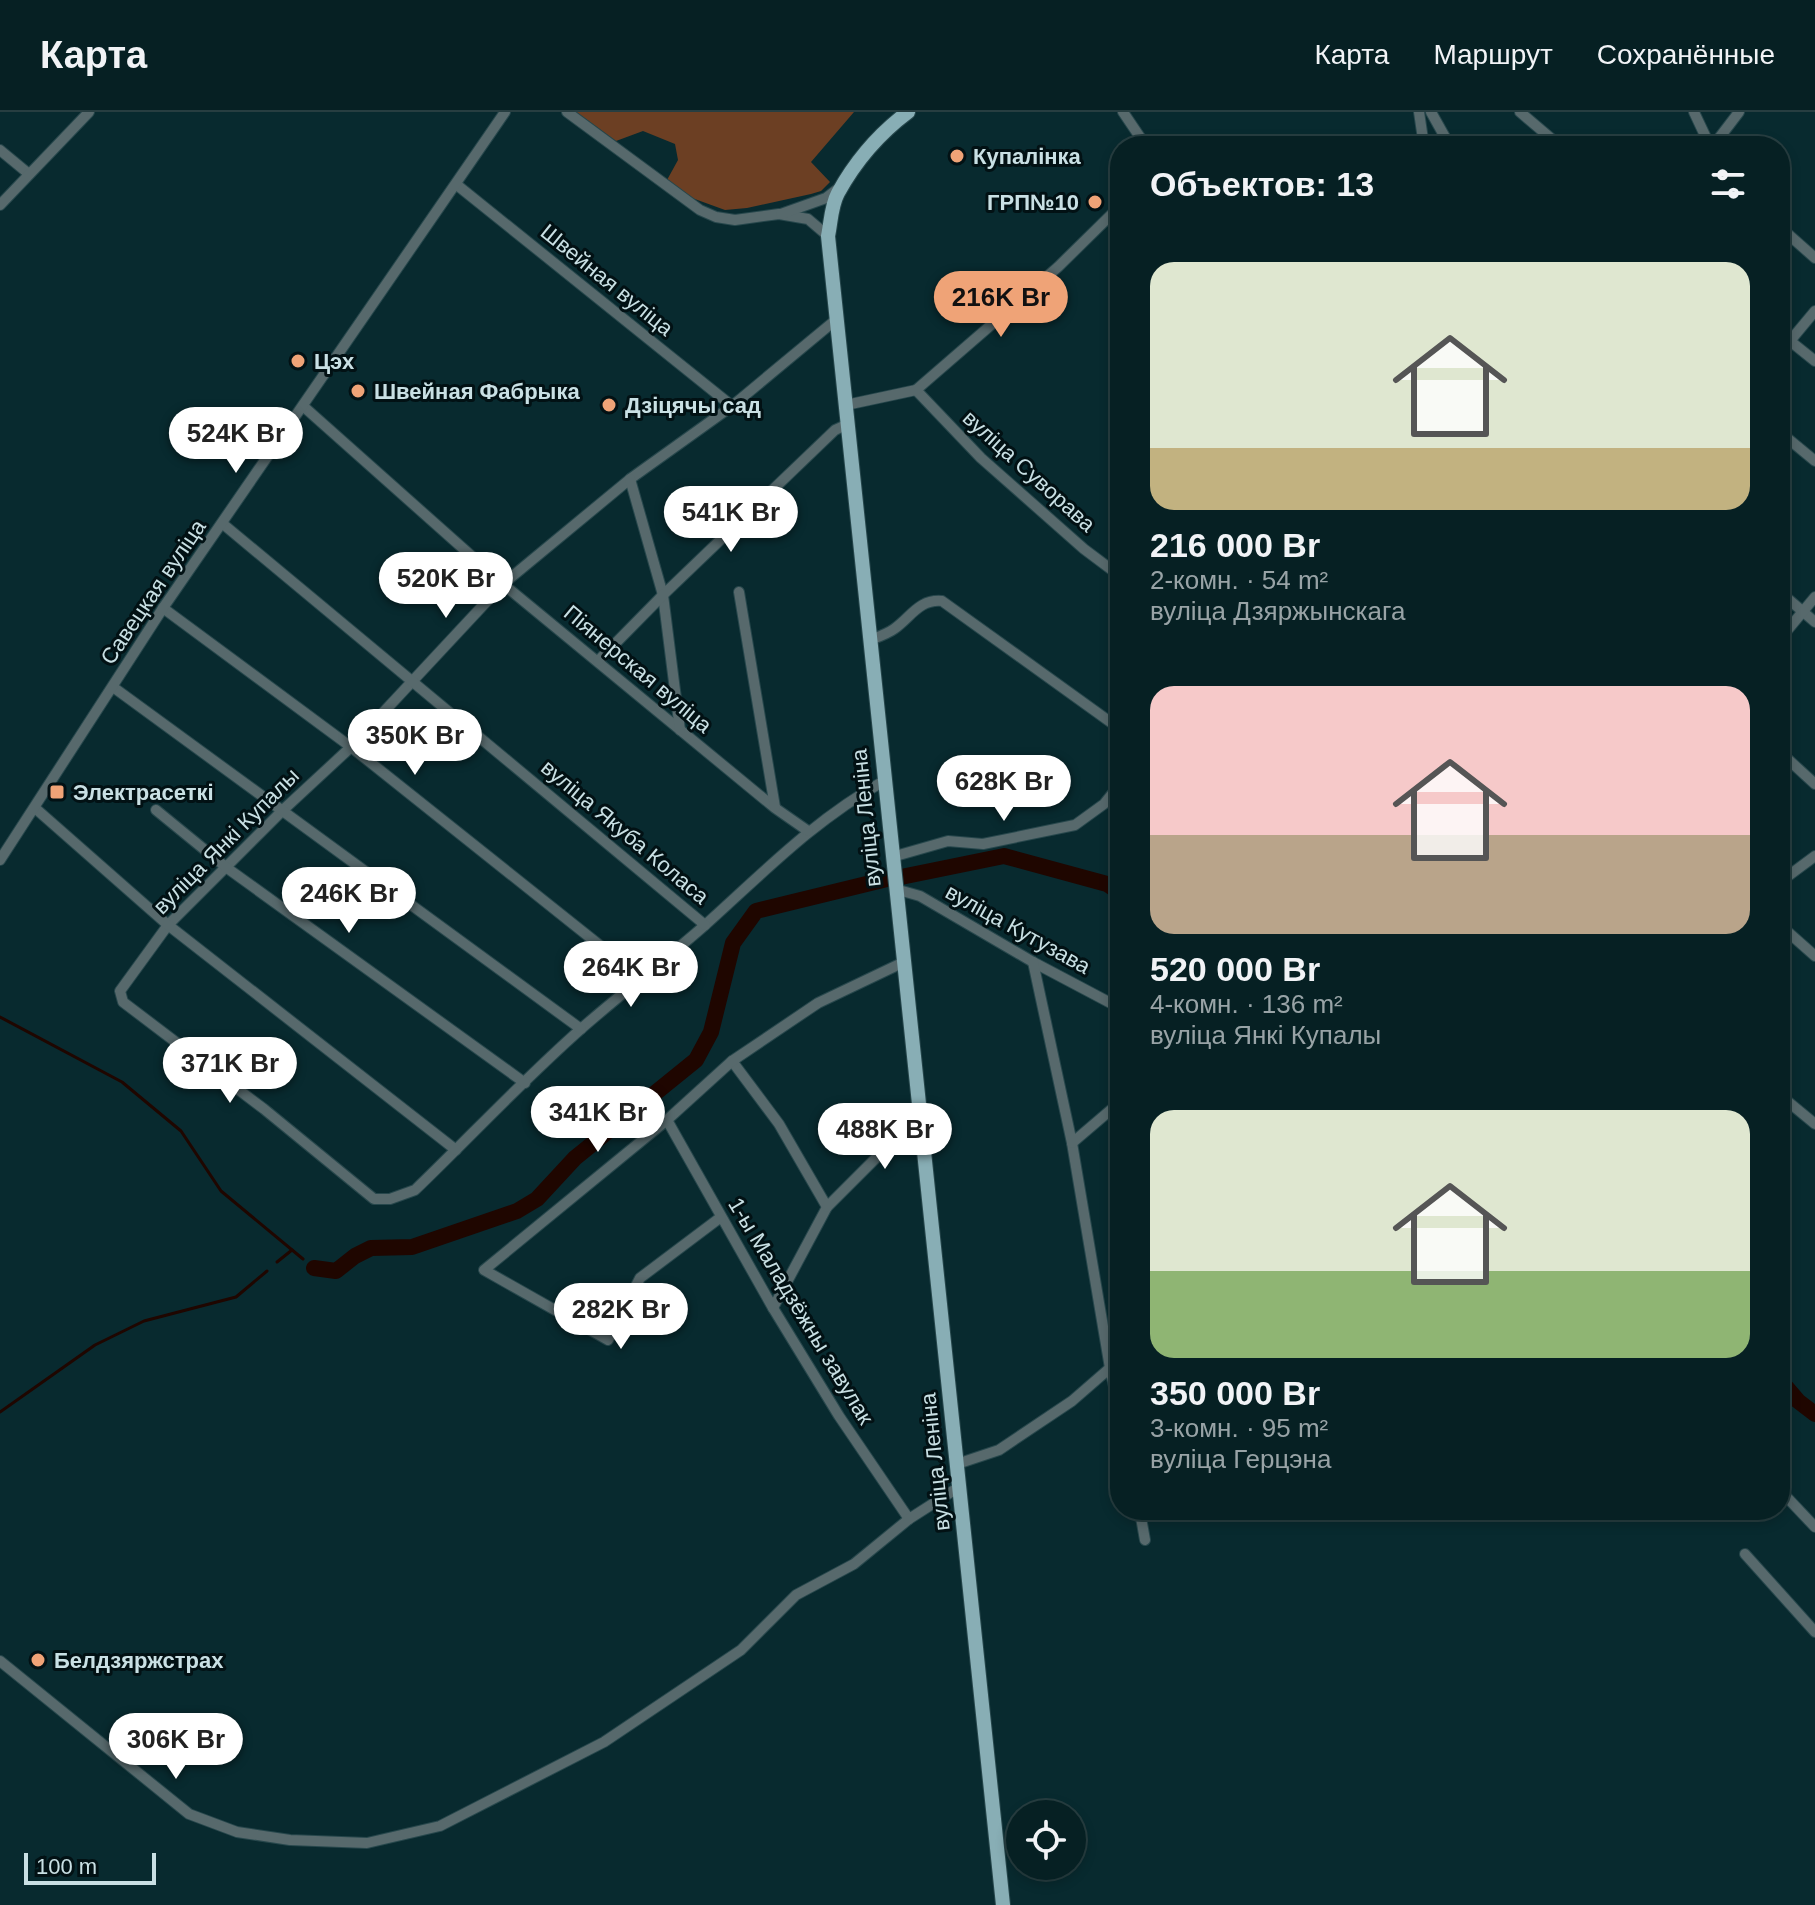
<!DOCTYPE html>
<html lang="ru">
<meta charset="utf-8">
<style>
body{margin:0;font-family:Arial,sans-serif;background:#142d30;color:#f1f3f6;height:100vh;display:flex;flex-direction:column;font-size:30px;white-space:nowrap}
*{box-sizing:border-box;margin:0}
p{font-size:26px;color:#98a3a6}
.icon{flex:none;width:44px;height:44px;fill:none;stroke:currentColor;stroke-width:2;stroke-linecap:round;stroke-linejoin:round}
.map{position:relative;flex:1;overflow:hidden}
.side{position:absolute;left:1110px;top:24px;width:680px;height:1384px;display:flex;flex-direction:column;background:#062023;border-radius:32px;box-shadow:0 4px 12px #0003,0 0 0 2px #273e41}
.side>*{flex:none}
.buttons{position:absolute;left:1006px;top:1688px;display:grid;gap:16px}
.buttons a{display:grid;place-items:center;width:80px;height:80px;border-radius:50%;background:#062023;box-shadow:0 4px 12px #0003,0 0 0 2px #273e41;font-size:40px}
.scale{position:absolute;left:24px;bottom:20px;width:132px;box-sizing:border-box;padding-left:8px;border:4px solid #c9e0e4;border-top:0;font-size:22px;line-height:28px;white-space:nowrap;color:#c9e0e4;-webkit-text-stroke:6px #021114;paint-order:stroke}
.price{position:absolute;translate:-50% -68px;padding:0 18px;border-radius:28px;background:#fff;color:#222;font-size:26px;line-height:52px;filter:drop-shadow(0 2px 4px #0008)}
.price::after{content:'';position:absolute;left:50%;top:48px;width:24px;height:18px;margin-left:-12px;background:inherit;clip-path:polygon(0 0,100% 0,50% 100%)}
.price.selected{background:#efa377;color:#111}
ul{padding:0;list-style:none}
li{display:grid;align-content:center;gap:16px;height:424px;padding:0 40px}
li span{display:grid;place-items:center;height:248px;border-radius:24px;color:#555}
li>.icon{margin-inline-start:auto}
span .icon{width:144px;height:144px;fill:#fffc;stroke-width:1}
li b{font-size:34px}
h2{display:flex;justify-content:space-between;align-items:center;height:96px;padding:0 40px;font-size:34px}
header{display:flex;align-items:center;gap:48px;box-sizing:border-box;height:112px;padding:0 40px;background:#062023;border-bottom:2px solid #273e41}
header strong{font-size:38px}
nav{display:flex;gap:44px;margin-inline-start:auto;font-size:28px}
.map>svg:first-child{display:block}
</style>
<header>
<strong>Карта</strong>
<nav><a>Карта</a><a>Маршрут</a><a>Сохранённые</a></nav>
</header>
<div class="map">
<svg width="1815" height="1793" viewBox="0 0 1815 1793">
<rect width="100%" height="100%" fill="#082a2f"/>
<polygon fill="#6c3f23" points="576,0 854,0 811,50 830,70 821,79 811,82 747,96 725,98 692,86 667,68 678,48 675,32 643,19 616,29"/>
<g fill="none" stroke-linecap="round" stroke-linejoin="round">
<g stroke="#1f0600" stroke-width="3">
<polyline points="0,905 122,970 181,1019 221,1079 303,1147"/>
<polyline points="277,1150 292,1138"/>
<polyline points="0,1300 95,1233 144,1209 236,1185 267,1159"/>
</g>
<g stroke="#1f0600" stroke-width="16">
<polyline points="901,765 1004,744 1107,772 1120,781"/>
<polyline points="314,1156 336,1159 355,1144 371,1136 412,1135 517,1099 537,1087 575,1046 696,948 711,920 733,831 756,799 887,767"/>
<polyline points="1780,1268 1798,1289 1815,1302"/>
</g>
<defs>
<g id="minor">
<polyline points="567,0 700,98 716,105 735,108 779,102 808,107 828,124"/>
<polyline points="1123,0 1146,34"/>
<polyline points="1419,0 1424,34"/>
<polyline points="1431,0 1450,34"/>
<polyline points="1520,0 1560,34"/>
<polyline points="1694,0 1710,34"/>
<polyline points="1713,34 1739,0"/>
<polyline points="0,38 29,62"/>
<polyline points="457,73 732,294"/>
<polyline points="0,93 89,0"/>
<polyline points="781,102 826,86 839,76"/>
<polyline points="1780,115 1815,146"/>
<path d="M 838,206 L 732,294 L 630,367 L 503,472 L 351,635 L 283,698 L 168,813 L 120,879 L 123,890 L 264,997 L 374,1087 L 390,1087 L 415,1078 C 471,1024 524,967 582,916 C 622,881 664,849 704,814 C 762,762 815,707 884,669"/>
<polyline points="1780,221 1815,249"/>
<polyline points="1780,241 1815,199"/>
<polyline points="916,278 981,346 1084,437 1120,464"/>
<polyline points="846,293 916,278 1058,155 1120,94"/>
<polyline points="303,294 503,472 775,696 808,719"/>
<polyline points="1780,320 1815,349"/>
<polyline points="630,367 663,483 680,618"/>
<polyline points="223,412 705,813"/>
<polyline points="739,480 775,695"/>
<polyline points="1780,480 1815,510"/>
<polyline points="163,496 351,635 642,867"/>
<polyline points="1780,527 1815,485"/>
<path d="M 870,528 C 878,525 887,522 894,517 C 911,505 919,487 942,489 L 1120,617"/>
<polyline points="598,549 663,483 835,318 848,312"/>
<polyline points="113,575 581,917"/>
<polyline points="1780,640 1815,672"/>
<polyline points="35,696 168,813 456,1038"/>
<polyline points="156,698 227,756 525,971"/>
<polyline points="892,745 948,729 983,732 1075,713 1104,692 1120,672"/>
<polyline points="0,748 163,496 505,0"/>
<polyline points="1780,770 1815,744"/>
<polyline points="895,777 920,784 1033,850 1120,896"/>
<polyline points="1780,813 1815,844"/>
<polyline points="1033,850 1072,1031 1110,1256 1120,1302"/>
<polyline points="732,949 779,1012 827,1095 773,1196"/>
<polyline points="1780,983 1815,1012"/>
<polyline points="667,1008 773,1196 839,1304 909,1407"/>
<polyline points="1072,1031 1120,990"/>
<polyline points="827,1095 921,1001"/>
<polyline points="721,1105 640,1166 608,1228 484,1158 667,1008 732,949 818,891 904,850"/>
<polyline points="957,1352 999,1338 1072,1289 1110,1256 1120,1255"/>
<polyline points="1780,1378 1815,1415"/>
<polyline points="1140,1400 1145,1428"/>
<polyline points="1141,1404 1229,1398"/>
<polyline points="1745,1442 1815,1520"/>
<polyline points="0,1549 189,1702 237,1720 290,1728 367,1731 440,1714 604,1630 741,1538 796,1483 854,1452 909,1407 959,1375"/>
</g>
<path id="major" d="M 908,0 C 880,21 855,50 838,81 C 831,94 831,110 828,124 L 1003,1793"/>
</defs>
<use href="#minor" stroke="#27474c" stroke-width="12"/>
<use href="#major" stroke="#27474c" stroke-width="16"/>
<use href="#minor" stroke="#57696c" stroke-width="10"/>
<use href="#major" stroke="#88aeb5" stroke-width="14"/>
</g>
<g fill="#efa377" stroke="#021114" stroke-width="3">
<circle cx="957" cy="44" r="8"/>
<circle cx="1095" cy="90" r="8"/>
<circle cx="298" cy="249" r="8"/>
<circle cx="358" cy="279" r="8"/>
<circle cx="609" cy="293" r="8"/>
<rect x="49" y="672" width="16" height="16" rx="4"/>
<circle cx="38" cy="1548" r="8"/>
</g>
<g text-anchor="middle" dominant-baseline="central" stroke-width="6" stroke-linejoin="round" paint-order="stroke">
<g font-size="22" font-weight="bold" fill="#c9e0e4" stroke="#021114" text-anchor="start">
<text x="973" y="44">Купалінка</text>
<text x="1079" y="90" text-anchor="end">ГРП№10</text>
<text x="314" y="249">Цэх</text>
<text x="374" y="279">Швейная Фабрыка</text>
<text x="625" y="293">Дзіцячы сад</text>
<text x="73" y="680">Электрасеткі</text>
<text x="54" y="1548">Белдзяржстрах</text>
</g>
<g font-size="22" fill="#c9e0e4" stroke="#021114">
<text transform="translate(607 168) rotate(39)">Швейная вуліца</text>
<text transform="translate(1029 359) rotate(42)">вуліца Суворава</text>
<text transform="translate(153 480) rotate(-56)">Савецкая вуліца</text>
<text transform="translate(638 557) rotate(40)">Піянерская вуліца</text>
<text transform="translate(866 706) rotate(-96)">вуліца Леніна</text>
<text transform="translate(625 720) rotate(40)">вуліца Якуба Коласа</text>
<text transform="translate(226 729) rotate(-45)">вуліца Янкі Купалы</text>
<text transform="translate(1018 817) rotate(29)">вуліца Кутузава</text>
<text transform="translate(801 1199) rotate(59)">1-ы Маладзёжны завулак</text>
<text transform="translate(935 1350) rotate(-96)">вуліца Леніна</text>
</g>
</g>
</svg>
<div class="buttons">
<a><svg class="icon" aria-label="locate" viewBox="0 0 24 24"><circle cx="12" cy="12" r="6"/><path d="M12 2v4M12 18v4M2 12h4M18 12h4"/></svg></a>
</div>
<div class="scale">100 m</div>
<b class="price selected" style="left:1001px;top:227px">216K Br</b>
<b class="price" style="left:236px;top:363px">524K Br</b>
<b class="price" style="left:731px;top:442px">541K Br</b>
<b class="price" style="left:446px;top:508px">520K Br</b>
<b class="price" style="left:415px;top:665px">350K Br</b>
<b class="price" style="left:1004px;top:711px">628K Br</b>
<b class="price" style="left:349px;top:823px">246K Br</b>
<b class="price" style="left:631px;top:897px">264K Br</b>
<b class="price" style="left:230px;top:993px">371K Br</b>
<b class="price" style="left:598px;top:1042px">341K Br</b>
<b class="price" style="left:885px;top:1059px">488K Br</b>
<b class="price" style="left:621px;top:1239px">282K Br</b>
<b class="price" style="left:176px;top:1669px">306K Br</b>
<section class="side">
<h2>Объектов: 13<svg class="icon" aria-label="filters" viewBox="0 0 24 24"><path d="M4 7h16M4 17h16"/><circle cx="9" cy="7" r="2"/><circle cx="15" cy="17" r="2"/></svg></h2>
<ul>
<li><span style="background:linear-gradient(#dfe7d0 75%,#c2b280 0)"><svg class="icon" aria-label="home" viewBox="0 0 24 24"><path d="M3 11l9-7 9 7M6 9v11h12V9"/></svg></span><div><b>216 000 Br</b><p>2-комн. · 54 m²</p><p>вуліца Дзяржынскага</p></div></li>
<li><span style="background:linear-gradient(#f6c9c9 60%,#b9a48a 0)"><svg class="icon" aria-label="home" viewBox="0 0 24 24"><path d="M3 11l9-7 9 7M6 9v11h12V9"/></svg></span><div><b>520 000 Br</b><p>4-комн. · 136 m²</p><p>вуліца Янкі Купалы</p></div></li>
<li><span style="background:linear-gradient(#dfe7d0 65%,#8fb573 0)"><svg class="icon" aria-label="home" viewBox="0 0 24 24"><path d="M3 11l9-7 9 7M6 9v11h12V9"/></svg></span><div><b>350 000 Br</b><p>3-комн. · 95 m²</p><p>вуліца Герцэна</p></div></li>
</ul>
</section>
</div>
